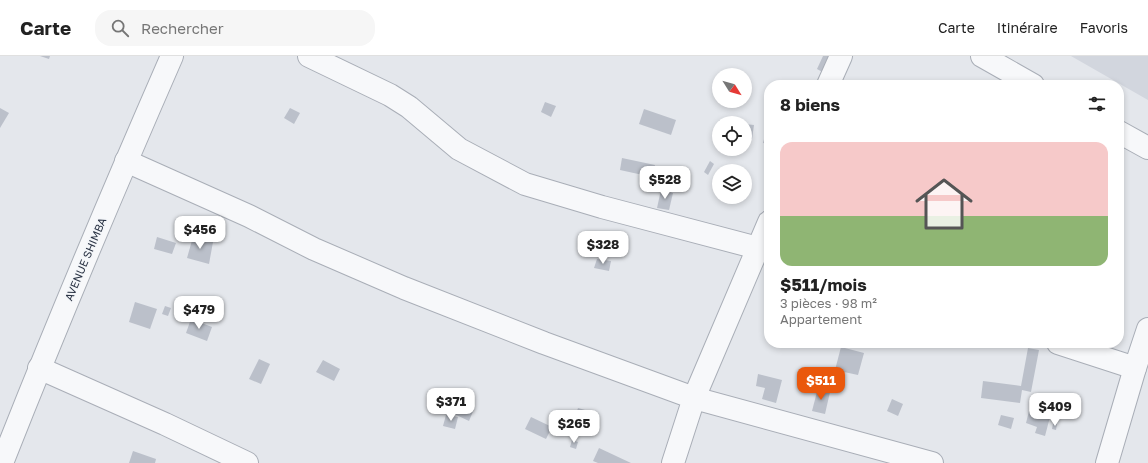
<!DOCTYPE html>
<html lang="fr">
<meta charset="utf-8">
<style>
body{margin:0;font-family:"Golos Text",sans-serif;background:#f6f6f6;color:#222;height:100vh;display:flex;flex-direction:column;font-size:15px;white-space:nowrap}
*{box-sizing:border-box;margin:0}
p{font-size:13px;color:#767676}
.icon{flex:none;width:22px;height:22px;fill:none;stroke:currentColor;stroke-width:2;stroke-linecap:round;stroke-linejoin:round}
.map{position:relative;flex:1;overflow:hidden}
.details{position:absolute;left:764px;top:24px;width:360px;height:268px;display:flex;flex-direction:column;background:#fff;border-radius:16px;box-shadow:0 2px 6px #0003}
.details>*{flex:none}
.needle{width:26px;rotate:127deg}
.controls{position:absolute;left:712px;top:12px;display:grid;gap:8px}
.controls a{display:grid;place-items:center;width:40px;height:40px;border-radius:50%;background:#fff;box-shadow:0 2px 6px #0003;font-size:20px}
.price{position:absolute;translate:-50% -34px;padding:0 9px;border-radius:8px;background:#fff;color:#222;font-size:13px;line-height:26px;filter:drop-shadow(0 1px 2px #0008)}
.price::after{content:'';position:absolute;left:50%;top:24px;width:12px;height:9px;margin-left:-6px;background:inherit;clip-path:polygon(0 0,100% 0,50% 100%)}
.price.active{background:#ea580c;color:#fff}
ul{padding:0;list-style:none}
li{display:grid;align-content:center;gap:8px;height:212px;padding:0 16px}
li+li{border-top:1px solid #e0e0e0}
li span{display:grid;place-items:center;height:124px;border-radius:12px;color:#555}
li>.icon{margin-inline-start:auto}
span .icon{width:72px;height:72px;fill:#fffc;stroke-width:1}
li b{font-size:17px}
h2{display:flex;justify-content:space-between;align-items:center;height:48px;padding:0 16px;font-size:17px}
header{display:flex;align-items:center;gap:24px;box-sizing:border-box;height:56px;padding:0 20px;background:#fff;border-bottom:1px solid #e0e0e0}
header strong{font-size:19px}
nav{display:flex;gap:22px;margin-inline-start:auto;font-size:14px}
.search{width:280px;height:36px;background:#f6f6f6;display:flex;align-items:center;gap:10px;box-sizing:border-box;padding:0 14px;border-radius:16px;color:#767676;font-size:15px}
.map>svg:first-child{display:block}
</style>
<header>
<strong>Carte</strong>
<div class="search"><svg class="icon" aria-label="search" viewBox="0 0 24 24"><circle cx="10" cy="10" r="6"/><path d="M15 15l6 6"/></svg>Rechercher</div>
<nav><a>Carte</a><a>Itinéraire</a><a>Favoris</a></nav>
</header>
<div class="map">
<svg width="1148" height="407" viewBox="0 0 1148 407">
<rect width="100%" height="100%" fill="#e4e7ec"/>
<polygon fill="#d2d6de" points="1071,0 1148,0 1148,44"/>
<g fill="#bbc0ca">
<polygon points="40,0 50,0 49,3"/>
<polygon points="823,0 834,0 826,18 817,13"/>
<polygon points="545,46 556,50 551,61 541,56"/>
<polygon points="0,52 9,57 0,72"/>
<polygon points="290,52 300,57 294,68 284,62"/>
<polygon points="644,53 676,64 671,79 639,68"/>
<polygon points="719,64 734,66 734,67 719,67"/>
<polygon points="745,68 754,69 752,83 745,82"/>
<polygon points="766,76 769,77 769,88 763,87"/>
<polygon points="622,102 655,109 652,121 620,114"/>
<polygon points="710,105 714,108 708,119 704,116"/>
<polygon points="657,115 663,116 661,126 655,125"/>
<polygon points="661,134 673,137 669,154 657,152"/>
<polygon points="214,166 221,167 220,174 212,173"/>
<polygon points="157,181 176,187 172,198 154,193"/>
<polygon points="193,181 213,186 209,208 187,202"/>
<polygon points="597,203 611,205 609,215 594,212"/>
<polygon points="135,246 157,253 150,273 129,266"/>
<polygon points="165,250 171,252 168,260 162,258"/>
<polygon points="191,263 212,271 207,285 186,277"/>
<polygon points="841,291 864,297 858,319 835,314"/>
<polygon points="1028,292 1039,294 1031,336 1022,334 1020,347 981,342 983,325 1021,330"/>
<polygon points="259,303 270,308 261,328 249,323"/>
<polygon points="323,304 340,313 334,325 316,316"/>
<polygon points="758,318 782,324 776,347 762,343 765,332 756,330"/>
<polygon points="818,332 830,336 825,358 812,355"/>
<polygon points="892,343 903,348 898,360 887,355"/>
<polygon points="455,344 474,353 469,365 450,356"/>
<polygon points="578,352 592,356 587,375 572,371"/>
<polygon points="1029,355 1050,361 1045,380 1035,377 1037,371 1026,367"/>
<polygon points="446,359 458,361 455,373 443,370"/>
<polygon points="1001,359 1014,362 1011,373 998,369"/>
<polygon points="531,361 552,371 546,383 525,373"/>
<polygon points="1053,368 1057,368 1056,374 1052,373"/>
<polygon points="572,384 578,386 576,393 570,391"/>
<polygon points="599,392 631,407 598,407 593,405"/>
<polygon points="133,395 156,403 155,407 129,407"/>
</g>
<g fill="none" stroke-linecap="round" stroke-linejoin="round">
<defs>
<g id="minor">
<polyline points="309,0 390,39 409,51 459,93 525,128 602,151 769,195"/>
<polyline points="982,0 1033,29"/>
<polyline points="828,29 841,0"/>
<polyline points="1119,76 1148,92"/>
<polyline points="126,105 249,160 314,193 404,232 544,287 694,342 932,407"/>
<polyline points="1058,287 1135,312"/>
<polyline points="39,312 165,368 247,407"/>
<path d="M 2,407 C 56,270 113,135 172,0"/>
<polyline points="673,407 694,342 769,166"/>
<polyline points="1107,407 1135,312 1148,273"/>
</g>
</defs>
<use href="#minor" stroke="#a9aeb7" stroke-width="24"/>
<use href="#minor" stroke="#f7f8fa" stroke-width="22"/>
</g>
<g text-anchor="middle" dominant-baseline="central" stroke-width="3" stroke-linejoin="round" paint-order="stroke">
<g font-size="11" fill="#2b3445" stroke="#f4f6f9">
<text transform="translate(85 203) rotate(-67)">AVENUE SHIMBA</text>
</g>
</g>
</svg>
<div class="controls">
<a><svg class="needle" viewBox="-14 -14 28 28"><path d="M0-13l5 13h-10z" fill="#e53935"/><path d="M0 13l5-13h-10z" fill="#767676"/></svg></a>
<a><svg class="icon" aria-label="locate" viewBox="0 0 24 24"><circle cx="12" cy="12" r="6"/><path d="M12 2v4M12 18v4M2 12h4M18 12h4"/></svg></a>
<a><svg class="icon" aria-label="layers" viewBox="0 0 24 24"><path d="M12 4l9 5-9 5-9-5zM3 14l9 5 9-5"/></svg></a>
</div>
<b class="price" style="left:665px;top:144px">$528</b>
<b class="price" style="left:200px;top:194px">$456</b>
<b class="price" style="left:603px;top:209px">$328</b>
<b class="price" style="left:199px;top:274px">$479</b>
<b class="price active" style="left:821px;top:345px">$511</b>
<b class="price" style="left:451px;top:366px">$371</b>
<b class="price" style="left:1055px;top:371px">$409</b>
<b class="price" style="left:574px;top:388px">$265</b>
<section class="details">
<h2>8 biens<svg class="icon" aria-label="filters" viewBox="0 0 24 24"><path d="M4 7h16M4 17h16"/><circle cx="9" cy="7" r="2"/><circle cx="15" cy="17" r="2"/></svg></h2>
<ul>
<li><span style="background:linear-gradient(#f6c9c9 60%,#8fb573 0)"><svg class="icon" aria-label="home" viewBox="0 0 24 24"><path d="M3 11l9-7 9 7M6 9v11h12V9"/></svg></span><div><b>$511/mois</b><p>3 pièces · 98 m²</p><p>Appartement</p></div></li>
</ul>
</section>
</div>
